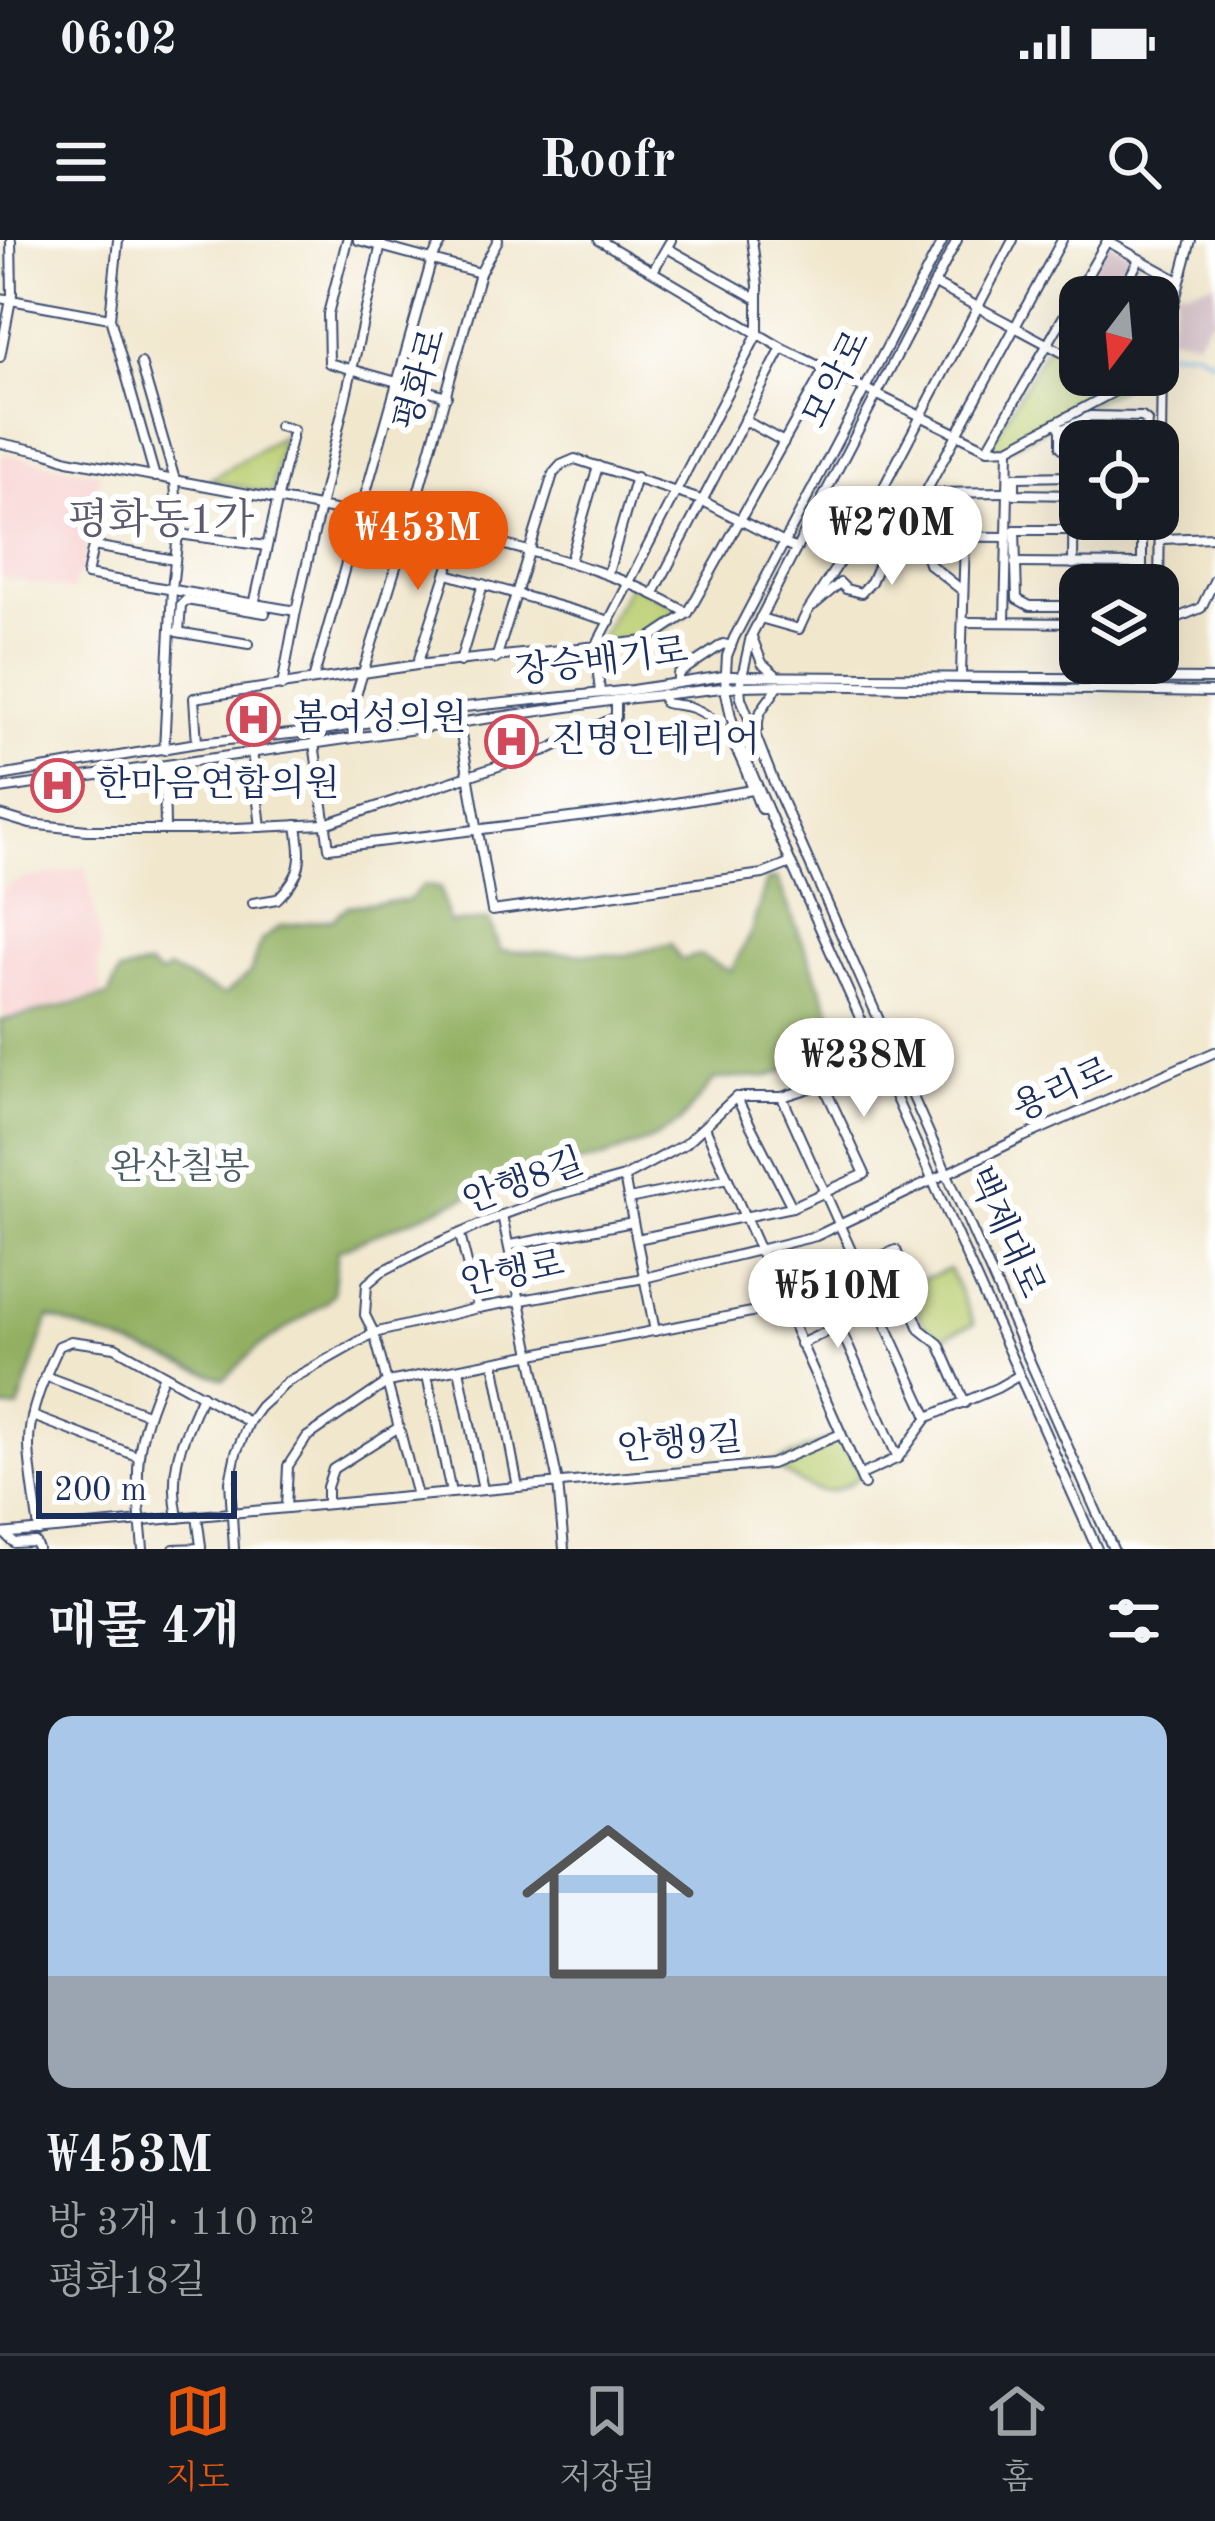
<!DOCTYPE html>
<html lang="ko">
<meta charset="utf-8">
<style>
body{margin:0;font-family:"Old Standard TT","Noto Serif KR",serif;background:#20242c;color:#f1f3f6;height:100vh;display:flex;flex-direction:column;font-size:45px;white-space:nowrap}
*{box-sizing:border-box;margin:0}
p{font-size:39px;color:#9ea1a6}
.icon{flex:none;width:66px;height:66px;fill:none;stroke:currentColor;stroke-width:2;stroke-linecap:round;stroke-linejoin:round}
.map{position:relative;height:1309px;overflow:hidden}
.panel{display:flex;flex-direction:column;background:#171b24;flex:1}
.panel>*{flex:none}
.needle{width:78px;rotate:196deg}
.buttons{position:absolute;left:1059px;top:36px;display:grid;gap:24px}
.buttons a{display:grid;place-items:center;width:120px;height:120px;border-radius:24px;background:#171b24;box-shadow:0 12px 48px #0002;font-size:60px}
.scale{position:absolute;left:36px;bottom:30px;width:201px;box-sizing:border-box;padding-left:12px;border:6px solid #1b2f5e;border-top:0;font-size:33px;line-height:42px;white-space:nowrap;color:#1b2f5e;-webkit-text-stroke:9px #fff;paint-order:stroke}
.price{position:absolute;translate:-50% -102px;padding:0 27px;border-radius:42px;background:#fff;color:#222;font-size:39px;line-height:78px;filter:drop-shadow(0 3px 6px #0008)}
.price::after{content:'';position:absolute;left:50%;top:72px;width:36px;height:27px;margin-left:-18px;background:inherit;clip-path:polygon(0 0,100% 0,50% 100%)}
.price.on{background:#ea580c;color:#fff}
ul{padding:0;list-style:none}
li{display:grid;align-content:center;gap:24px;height:636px;padding:0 48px}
li span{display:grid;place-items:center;height:372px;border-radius:24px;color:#555}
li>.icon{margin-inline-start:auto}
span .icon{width:216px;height:216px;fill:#fffc;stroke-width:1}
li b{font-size:51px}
h2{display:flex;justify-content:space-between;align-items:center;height:144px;padding:0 48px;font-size:51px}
.status{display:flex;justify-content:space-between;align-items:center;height:84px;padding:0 60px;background:#171b24;direction:ltr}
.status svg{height:33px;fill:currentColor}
header{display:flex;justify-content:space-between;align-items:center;height:156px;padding:0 48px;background:#171b24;font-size:54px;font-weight:600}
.tab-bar{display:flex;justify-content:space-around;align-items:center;height:168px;border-top:3px solid #363941;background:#171b24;font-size:33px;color:#9ea1a6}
.tab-bar a{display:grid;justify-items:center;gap:6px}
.tab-bar .on{color:#ea580c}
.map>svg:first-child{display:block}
</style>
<div class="status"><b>06:02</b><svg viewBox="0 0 49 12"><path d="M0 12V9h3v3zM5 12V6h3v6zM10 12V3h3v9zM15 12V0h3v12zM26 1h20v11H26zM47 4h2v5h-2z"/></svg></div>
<header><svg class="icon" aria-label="menu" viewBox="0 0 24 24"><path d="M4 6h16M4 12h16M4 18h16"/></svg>Roofr<svg class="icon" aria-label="search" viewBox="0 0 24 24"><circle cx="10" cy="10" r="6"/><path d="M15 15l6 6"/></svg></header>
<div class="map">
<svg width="1215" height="1309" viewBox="0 0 1215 1309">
<rect width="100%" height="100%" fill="#fff"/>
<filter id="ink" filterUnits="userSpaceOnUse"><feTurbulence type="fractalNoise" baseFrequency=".00833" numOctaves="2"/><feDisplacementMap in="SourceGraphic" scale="24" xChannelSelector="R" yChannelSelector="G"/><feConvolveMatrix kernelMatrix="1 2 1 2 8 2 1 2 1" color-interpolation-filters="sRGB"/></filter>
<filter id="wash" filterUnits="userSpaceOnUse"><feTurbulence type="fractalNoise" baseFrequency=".004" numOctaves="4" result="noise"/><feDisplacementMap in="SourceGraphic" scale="48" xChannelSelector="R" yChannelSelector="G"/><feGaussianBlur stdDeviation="2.7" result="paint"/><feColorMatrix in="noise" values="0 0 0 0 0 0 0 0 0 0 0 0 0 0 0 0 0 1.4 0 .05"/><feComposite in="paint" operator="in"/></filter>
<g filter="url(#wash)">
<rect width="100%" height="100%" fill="#f1e7cd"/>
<g fill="#f7d0cf">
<polygon points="8,215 100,233 82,334 76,334 73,351 0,337 0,217"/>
<polygon points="86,627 101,708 98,724 102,754 5,779 0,752 0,651 20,640"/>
</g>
<g fill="#d2bec5">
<polygon points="1107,1 1139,19 1118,57 1086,39"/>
<polygon points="1215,42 1215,80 1209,80 1197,100 1167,95 1178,47 1185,50"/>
</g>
<g fill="#bacd70" stroke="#6a7e67" stroke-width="3">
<polygon points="1048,104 1080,122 1080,135 1104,135 1123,146 1009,208 988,209"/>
<polygon points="282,196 272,254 209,240"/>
<polygon points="630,342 688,373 646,401 595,408"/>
<path d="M 949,1029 L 974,1083 L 942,1098 C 916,1082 913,1071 917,1042 Z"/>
<path d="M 841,1194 L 861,1235 C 823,1267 807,1246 771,1224 Z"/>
</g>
<polygon fill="#93b062" stroke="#577060" stroke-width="3" points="777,639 846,808 768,837 715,839 680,882 653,899 605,917 522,934 338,1010 333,1054 325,1063 257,1108 224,1139 49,1077 18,1169 0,1167 0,781 108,756 119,733 149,726 160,735 168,729 224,755 250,733 261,701 280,686 333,679 348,666 408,660 424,645 440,648 449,683 489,680 500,711 626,715 671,704 681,720 699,715 731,731 751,692 767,640"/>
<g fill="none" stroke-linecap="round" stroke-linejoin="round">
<polyline stroke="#71b5e7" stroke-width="3" points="1166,111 1195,110 1215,122"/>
</g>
</g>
<g filter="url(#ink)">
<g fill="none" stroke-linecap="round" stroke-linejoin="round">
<defs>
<g id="minor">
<polyline points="118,0 110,78 155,237"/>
<polyline points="347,0 328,74 329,123 447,156"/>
<polyline points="358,0 480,33"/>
<polyline points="599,0 782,108 988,209 1009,208 1145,135"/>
<polyline points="943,0 734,398 727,416 725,448 731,477 742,510 791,623 1097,1309"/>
<polyline points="957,0 751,396 740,446 741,458 775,545 1113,1309"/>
<polyline points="1107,1 1179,41"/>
<polyline points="667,8 756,58"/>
<polyline points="653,31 671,0"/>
<polyline points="935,44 1080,122"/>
<polyline points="1120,57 1139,19"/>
<polyline points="1151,57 1164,33"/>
<polyline points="0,58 110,78"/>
<polyline points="0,117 12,54 11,0"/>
<polyline points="141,123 175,240 178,294 172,349 164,510"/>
<polyline points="1104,135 1121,145"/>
<polyline points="744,180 784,202"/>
<polyline points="1057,183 1061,190 1061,207 1074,218 1073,324"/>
<polyline points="1061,190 1090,176 1142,177 1147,181 1145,201"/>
<path d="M 0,203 L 48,213 L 68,220 L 361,275 C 407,282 452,292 497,303 C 568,321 624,335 688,373"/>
<polyline points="988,208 1107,1"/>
<polyline points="1074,236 1015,237 1015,254 1080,255"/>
<polyline points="926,253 1008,252"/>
<polyline points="823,260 902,296 1007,297"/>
<polyline points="179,294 266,306"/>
<polyline points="902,296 1062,0"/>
<polyline points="1161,299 1215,297"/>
<polyline points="925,310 929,324 963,351"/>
<polyline points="175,320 93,306 87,335 296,371"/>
<polyline points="570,321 598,226"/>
<polyline points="1015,323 1142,324"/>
<polyline points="608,333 636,237"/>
<polyline points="447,334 610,381"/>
<polyline points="654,353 782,108"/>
<polyline points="254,365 293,190 279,186"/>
<polyline points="814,365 840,343 846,349 861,353 871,342 883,315 925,310 925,297"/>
<polyline points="1080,366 1030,366 1017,359 1015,290 1142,290 1142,345"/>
<polyline points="760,378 799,389 806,374 866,281 1013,0"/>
<polyline points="1005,381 1009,209"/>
<polyline points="963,382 1080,383"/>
<polyline points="1160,385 1201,368 1215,339"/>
<polyline points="177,392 249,404"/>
<polyline points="179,392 181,365 186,360 265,373"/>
<polyline points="752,397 762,423 775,434"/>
<polyline points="496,419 553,234 561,225 575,219 701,260 796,309"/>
<polyline points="460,422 483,344"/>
<polyline points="1158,422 1162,126 1171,75 1191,0"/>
<polyline points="417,425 459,294"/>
<polyline points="961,435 965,297"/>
<polyline points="313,440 432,19 443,0"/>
<polyline points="678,442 678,434 723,404 731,406"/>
<polyline points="282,446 296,371 382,0"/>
<polyline points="1157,451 1158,423"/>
<polyline points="600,452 595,408 758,93 758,45 752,0"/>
<path d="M 662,454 L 665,463 C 674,465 685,465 693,468 C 735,484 745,532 761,569 L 767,569"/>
<polyline points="459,483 492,671 763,634 791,623"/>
<path d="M 752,490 L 758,487 C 756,469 772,460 778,445"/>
<polyline points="357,497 351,471 410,282 480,33 498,0"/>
<polyline points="197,503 194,458 417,425 646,401 688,373 825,128"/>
<polyline points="314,503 329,608 627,571 752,550"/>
<polyline points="252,511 261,587"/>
<polyline points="164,527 165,590"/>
<polyline points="0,536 197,503 311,492 455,468 632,450 724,436 1215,439"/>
<polyline points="0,549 616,460 740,446 793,445 1215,452"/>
<polyline points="0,575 30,584 87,590 192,590 325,584 549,509 616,477 616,460"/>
<path d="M 253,663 L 277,659 C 304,633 302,620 297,585"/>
<polyline points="736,857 792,967"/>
<polyline points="782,857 858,1026 896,1010 913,1052 910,1065 920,1089 939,1104 965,1163"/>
<polyline points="705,887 864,1245"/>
<polyline points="624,937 655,1091"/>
<polyline points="629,959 728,938"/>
<polyline points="502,975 558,1243 564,1309"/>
<polyline points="460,995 478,1068"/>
<polyline points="637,999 792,967 865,934 823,844"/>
<polyline points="511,1005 633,982"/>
<polyline points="819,1041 898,1218"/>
<polyline points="777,1054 858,1026"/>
<polyline points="878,1068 928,1177"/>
<polyline points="800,1104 913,1052"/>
<polyline points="494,1122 518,1247"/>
<polyline points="459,1129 483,1250"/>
<polyline points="427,1135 451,1253"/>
<polyline points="45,1136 147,1174"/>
<polyline points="33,1176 137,1216"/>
<polyline points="861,1235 898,1218 928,1177 997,1148 1018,1136"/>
<polyline points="417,1256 374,1093 365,1075 367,1044 381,1032 427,1008 502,975 554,956 624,937 685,904 736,857 782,857 823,844 878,814"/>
<polyline points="327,1264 327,1247 333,1229 399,1187"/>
<polyline points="286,1268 288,1226 307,1197 388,1142 783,1066"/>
<polyline points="197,1276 201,1306"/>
<path d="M 178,1278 C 168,1225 182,1202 202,1155"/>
<path d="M 39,1291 C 36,1263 30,1234 29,1206 C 28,1172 45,1136 59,1106 L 71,1101 L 115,1107 L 249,1182"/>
<polyline points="0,1294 771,1224 841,1194"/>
<polyline points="6,1295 14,1303 35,1302 38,1309"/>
<path d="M 143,1309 C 136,1233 131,1208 164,1135"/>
<polyline points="174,1309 201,1308"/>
<polyline points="234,1309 230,1241 236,1213 249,1182 260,1167 287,1142 374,1093 478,1068 644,1038 816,996 1023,897 1215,812"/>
</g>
</defs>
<use href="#minor" stroke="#3b4b6f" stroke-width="12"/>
<use href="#minor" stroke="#fff" stroke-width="8"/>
</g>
</g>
<defs>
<symbol id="hospital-ring" viewBox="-11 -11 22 22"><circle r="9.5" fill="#fff" stroke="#d1495b" stroke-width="1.5"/><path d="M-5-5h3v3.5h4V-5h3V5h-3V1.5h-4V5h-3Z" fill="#d1495b"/></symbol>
</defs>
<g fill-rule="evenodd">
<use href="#hospital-ring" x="224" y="450" width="59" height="59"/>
<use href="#hospital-ring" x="482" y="472" width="59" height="59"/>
<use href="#hospital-ring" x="28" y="516" width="59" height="59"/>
</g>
<g text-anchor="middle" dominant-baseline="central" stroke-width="12" stroke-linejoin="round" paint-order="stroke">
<g font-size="36" fill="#1b2f5e" stroke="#fff">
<text transform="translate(422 140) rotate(-74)">평화로</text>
<text transform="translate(838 140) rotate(-63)">모악로</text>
<text transform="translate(602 423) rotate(-7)">장승배기로</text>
<text transform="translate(1063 851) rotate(-24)">용리로</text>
<text transform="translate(524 943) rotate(-20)">안행8길</text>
<text transform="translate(1004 993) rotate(66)">백제대로</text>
<text transform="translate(513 1035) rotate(-11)">안행로</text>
<text transform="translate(680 1205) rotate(-5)">안행9길</text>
</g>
<g font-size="36" fill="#1b2f5e" stroke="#fff" text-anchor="start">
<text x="293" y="480">봄여성의원</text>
<text x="551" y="502">진명인테리어</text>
<text x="96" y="546">한마음연합의원</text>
</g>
<g font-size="36" fill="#4b5e63" stroke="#fff">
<text x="180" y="929">완산칠봉</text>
</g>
<g font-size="42" fill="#5e5a6e" stroke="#fff">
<text x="161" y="282">평화동1가</text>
</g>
</g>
</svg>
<div class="buttons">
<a><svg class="needle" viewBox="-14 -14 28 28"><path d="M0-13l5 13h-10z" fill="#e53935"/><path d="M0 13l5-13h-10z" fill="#9ea1a6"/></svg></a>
<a><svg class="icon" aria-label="locate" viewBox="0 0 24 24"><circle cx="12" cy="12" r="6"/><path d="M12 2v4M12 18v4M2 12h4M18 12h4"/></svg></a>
<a><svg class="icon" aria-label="layers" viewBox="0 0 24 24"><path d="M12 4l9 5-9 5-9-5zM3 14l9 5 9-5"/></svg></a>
</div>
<div class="scale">200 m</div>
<b class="price" style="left:892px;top:348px">₩270M</b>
<b class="price on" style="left:418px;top:353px">₩453M</b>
<b class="price" style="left:864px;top:880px">₩238M</b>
<b class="price" style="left:838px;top:1111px">₩510M</b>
</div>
<section class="panel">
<h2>매물 4개<svg class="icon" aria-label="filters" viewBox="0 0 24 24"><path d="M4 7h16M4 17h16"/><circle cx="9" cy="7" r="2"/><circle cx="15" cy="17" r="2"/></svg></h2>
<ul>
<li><span style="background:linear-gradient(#a9c7e8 70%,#9aa5b1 0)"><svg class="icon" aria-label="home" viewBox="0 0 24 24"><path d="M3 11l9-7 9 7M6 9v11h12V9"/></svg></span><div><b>₩453M</b><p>방 3개 · 110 m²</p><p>평화18길</p></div></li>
</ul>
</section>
<nav class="tab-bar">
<a class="on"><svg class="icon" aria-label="map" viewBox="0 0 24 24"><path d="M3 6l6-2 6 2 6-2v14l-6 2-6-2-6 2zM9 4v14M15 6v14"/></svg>지도</a>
<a><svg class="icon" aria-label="saved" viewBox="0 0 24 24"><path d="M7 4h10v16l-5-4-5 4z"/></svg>저장됨</a>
<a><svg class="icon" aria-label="home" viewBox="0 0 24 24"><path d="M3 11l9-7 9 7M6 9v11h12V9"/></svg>홈</a>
</nav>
